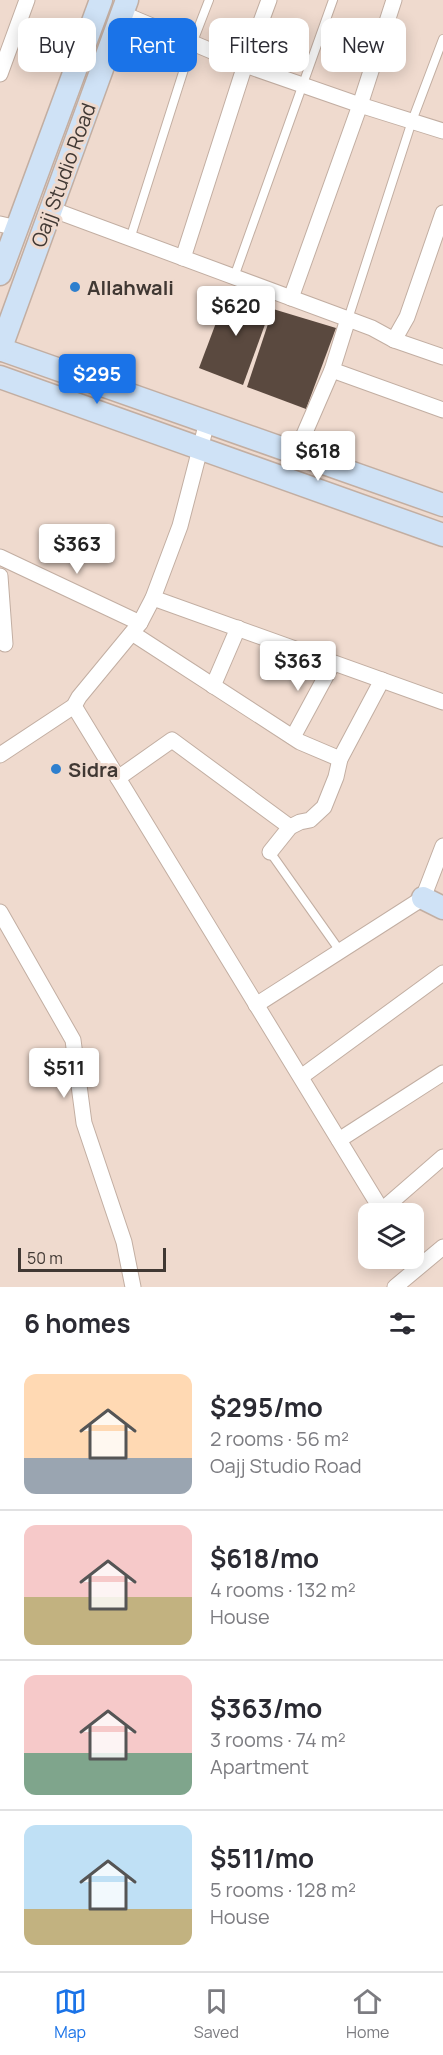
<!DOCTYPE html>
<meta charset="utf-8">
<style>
body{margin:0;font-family:Manrope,sans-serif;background:#f7f7f7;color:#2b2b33;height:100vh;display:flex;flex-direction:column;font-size:22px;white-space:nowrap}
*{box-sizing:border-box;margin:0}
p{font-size:20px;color:#7c7c81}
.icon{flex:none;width:33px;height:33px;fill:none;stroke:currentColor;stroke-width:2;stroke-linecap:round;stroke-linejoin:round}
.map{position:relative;height:1287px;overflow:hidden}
.panel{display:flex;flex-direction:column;background:#fff;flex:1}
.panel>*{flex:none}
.top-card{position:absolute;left:18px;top:18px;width:408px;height:54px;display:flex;gap:12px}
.fabs{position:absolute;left:358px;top:1203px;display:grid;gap:12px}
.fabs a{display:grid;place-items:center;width:66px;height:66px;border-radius:12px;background:#fff;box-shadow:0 3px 15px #0003;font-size:30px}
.scale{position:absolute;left:18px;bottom:15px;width:148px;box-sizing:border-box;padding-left:6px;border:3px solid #403833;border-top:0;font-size:16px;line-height:21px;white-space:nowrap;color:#403833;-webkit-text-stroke:4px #efdace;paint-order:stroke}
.price{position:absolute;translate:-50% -51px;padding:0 14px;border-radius:6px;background:#fff;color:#222;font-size:20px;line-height:39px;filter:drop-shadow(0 2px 3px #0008)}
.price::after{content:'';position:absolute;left:50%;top:36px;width:18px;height:14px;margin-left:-9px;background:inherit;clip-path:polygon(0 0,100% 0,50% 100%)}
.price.on{background:#1a73e8;color:#fff}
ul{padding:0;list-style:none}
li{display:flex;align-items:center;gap:18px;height:150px;padding:0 24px}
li+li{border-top:2px solid #e1e1e2}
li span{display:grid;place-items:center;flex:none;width:168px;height:120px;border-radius:12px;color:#555}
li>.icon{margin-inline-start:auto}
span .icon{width:72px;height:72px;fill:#fffc;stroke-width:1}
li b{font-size:26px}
h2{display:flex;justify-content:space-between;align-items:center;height:72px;padding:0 24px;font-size:26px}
.chip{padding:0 21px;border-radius:12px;background:#fff;box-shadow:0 3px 15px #0003;font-size:21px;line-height:54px}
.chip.on{background:#1a73e8;color:#fff}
.tab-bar{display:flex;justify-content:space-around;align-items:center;height:84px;border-top:2px solid #e1e1e2;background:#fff;font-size:16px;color:#7c7c81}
.tab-bar a{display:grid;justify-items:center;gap:3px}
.tab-bar .on{color:#1a73e8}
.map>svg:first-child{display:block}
</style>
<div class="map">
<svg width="443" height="1287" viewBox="0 0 443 1287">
<rect width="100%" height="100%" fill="#efdace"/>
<g fill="#5a493f">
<polygon points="228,291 272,305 243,385 199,368"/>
<polygon points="273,309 336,328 306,409 247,387"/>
</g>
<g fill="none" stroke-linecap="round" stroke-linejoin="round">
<defs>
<g id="lane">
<polyline points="130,239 192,44 209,0"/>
<polyline points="234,277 333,0"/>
<polyline points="348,319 412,121 443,39"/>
<polyline points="270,852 340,951"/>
</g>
<g id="street">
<polyline points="121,13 245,65 360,105 443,131"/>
<polyline points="0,74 27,0"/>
<polyline points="51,209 348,319 372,328 394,340 443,357"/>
<polyline points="0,224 17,228"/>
<polyline points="183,258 245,65 269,0"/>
<polyline points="291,298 360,105 394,0"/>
<polyline points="348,319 332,370 443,410"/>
<polyline points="394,340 407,317 443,213"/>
<polyline points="296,453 332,370"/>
<polyline points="0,557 140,623"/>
<polyline points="0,576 5,644"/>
<polyline points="153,598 443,702"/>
<polyline points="132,633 300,742 340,759"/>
<polyline points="213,686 238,628"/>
<polyline points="74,706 384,1214"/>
<polyline points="293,737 333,663"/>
<polyline points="0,755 74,706 79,697 140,623 153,598 180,526 207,422"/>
<polyline points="118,778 172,740 290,827"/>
<polyline points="270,852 290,827 300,822 310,820 324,807 336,777 340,759 382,680"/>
<polyline points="0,912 73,1040 84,1123 124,1242 133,1287"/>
<polyline points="256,1005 423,898 443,846"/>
<polyline points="301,1077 443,973"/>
<polyline points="339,1140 443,1073"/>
<polyline points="382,1210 443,1157"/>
<polyline points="395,1287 443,1247"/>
</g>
<g id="secondary">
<polyline points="0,274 101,0"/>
<polyline points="0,349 443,505"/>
<polyline points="0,350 127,0"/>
<polyline points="0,377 443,535"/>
<polyline points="423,898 443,908"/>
</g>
</defs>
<use href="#lane" stroke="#c2aea2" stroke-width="10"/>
<use href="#street" stroke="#c2aea2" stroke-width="17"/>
<use href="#secondary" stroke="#c2aea2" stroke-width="25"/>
<use href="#lane" stroke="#fff" stroke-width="8"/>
<use href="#street" stroke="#fff" stroke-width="15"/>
<use href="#secondary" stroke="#cfe2f6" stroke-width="22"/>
</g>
<g fill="#2e7fce" stroke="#efdace" stroke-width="2">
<circle cx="75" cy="287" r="6"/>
<circle cx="56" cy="769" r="6"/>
</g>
<g text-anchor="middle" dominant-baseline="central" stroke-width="6" stroke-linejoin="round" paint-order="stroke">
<g font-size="20" fill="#403833" stroke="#efdace">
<text transform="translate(63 175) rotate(-70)">Oajj Studio Road</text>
</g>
<g font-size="20" font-weight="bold" fill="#403833" stroke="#efdace" text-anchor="start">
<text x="87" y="287">Allahwali</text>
<text x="68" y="769">Sidra</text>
</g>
</g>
</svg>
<div class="fabs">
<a><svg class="icon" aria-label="layers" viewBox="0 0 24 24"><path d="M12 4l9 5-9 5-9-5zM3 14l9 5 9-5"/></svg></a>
</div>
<div class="scale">50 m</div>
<b class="price" style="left:236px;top:337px">$620</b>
<b class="price on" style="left:97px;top:405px">$295</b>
<b class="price" style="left:318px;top:482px">$618</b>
<b class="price" style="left:77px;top:575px">$363</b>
<b class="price" style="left:298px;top:692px">$363</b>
<b class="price" style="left:64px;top:1099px">$511</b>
<div class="top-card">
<a class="chip">Buy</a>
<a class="chip on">Rent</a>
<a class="chip">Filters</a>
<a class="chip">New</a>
</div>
</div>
<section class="panel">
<h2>6 homes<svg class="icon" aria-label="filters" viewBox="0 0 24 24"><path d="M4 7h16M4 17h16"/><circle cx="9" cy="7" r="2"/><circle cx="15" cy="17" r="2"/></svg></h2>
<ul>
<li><span style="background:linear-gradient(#ffd9b3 70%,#9aa5b1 0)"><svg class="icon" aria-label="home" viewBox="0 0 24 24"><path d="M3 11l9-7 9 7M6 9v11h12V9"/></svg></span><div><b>$295/mo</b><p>2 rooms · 56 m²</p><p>Oajj Studio Road</p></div></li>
<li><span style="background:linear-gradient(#f6c9c9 60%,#c2b280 0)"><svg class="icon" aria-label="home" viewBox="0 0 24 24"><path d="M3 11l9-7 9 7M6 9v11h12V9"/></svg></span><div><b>$618/mo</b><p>4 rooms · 132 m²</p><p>House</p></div></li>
<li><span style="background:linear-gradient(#f6c9c9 65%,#7fa58c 0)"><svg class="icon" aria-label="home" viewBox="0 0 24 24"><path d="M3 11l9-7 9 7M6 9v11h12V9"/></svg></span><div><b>$363/mo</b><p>3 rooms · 74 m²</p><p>Apartment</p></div></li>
<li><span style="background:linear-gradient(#bfe0f5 70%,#c2b280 0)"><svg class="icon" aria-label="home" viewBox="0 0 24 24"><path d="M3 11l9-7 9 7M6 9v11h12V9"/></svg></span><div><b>$511/mo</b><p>5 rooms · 128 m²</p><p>House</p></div></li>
</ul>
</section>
<nav class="tab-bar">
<a class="on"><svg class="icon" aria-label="map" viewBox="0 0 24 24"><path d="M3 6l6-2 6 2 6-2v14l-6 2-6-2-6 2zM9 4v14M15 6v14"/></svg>Map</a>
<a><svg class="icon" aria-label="saved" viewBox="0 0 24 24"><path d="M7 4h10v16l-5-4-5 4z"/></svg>Saved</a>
<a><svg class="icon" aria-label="home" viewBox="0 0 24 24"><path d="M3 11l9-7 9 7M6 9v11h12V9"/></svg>Home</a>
</nav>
